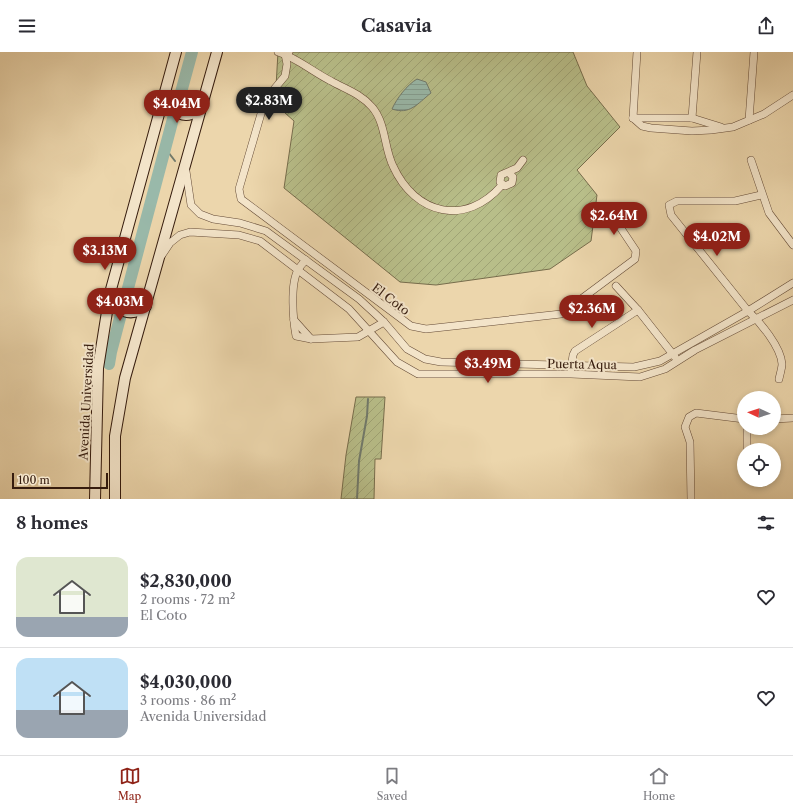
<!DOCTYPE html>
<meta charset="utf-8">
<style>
body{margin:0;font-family:"Libre Caslon Text",serif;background:#f2f2f3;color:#2b2b33;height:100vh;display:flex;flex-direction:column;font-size:15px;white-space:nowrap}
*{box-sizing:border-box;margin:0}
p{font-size:13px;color:#7c7c81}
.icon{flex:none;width:22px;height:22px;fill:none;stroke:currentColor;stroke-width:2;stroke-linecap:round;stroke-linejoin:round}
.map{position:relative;height:447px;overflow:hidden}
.details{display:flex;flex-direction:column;background:#fff;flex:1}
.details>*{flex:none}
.needle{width:26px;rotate:274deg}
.controls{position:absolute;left:737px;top:339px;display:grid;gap:8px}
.controls a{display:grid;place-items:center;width:44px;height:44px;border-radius:50%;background:#fff;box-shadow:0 2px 6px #0003;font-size:20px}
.scale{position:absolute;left:12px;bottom:10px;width:96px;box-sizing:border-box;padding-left:4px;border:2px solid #361c0e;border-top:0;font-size:11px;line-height:14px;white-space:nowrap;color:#361c0e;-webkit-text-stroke:3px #f3e4c9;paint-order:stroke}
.price{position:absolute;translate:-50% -34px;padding:0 9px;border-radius:14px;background:#8f2418;color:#fff;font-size:13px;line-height:26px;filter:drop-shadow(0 1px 2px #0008)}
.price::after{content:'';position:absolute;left:50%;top:24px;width:12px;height:9px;margin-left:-6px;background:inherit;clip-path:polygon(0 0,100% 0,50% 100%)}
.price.active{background:#222;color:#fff}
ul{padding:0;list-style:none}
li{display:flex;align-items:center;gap:12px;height:100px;padding:0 16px}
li+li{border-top:1px solid #e1e1e2}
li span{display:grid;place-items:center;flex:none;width:112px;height:80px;border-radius:12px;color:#555}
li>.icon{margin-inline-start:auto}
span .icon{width:48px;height:48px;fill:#fffc;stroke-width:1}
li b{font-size:17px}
h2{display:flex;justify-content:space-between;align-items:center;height:48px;padding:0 16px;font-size:17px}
header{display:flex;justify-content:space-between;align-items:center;height:52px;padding:0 16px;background:#fff;font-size:18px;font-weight:700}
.dock{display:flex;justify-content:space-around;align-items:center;height:56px;border-top:1px solid #e1e1e2;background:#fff;font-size:11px;color:#7c7c81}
.dock a{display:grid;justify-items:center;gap:2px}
.dock .active{color:#8f2418}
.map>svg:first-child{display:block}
</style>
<header><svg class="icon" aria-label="menu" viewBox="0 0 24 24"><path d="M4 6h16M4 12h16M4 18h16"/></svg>Casavia<svg class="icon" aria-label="share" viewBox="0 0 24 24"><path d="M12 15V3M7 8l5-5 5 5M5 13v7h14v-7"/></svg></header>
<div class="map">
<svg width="793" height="447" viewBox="0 0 793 447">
<defs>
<pattern id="garden-furrows" width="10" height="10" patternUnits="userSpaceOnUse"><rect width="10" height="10" fill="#b8be89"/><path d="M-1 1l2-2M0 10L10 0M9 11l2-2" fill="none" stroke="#9fa375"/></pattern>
<pattern id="water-rules" width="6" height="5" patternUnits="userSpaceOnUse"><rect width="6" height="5" fill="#99b9aa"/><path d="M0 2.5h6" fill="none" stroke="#849e91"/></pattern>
</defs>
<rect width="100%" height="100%" fill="#ecd6ac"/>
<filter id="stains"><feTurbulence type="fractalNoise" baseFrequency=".005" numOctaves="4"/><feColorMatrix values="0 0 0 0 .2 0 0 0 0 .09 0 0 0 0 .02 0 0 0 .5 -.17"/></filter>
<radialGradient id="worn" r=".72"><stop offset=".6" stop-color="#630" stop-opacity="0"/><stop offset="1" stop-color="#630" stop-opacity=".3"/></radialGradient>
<g fill="url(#garden-furrows)" stroke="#776d4c">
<polygon points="278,0 573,0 587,34 620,75 577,118 597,143 591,189 550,217 436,233 400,230 284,136 294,69 275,52"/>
<polygon points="356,345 385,345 381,407 375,407 374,447 341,447 346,403"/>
</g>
<path fill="url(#water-rules)" stroke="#717a6c" d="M 417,27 L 426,30 L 431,41 C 417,52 410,63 392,57 C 397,46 407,33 417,27 Z"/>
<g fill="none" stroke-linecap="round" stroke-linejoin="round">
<g stroke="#717a6c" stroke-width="2">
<polyline points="165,96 175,109"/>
<polyline points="357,447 359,409 367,364 368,347"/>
</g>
<g stroke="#99b9aa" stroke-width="12">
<polyline points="177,55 192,0"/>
<polyline points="123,255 174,63"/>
<polyline points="109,312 111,300 121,262"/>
</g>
<defs>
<g id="street">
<path d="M 278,0 C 297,6 313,20 331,29 C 345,37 361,42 372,55 C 386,71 384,96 393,114 C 415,163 466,175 502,133"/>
<polyline points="289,0 285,2 287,12 285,24 265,48 239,137 241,147 411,274 426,277 561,262 635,207 636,199 608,157"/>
<polyline points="633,66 642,74 651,76 692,79 711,78 733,75 764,62 793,43"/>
<polyline points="633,66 692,66 721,75"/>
<polyline points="633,66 637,0"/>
<polyline points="692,66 697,0"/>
<polyline points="749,68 754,0"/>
<polyline points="751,108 769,161 793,193"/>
<polyline points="186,119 191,153 200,162 213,167 240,171 266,179 359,247 384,270 407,297 425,307 441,310 634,315 660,309 748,259 793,231"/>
<polyline points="509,121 513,125 512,131 505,134 500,130 501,123 517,116 523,108"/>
<path d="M 761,143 L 735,149 L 677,149 L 669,153 L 671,163 L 748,259 C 760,270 781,295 782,312 C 782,316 780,322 779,327"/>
<polyline points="162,203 170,191 180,183 190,180 239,183 260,189 349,257 397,310 418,322 571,322 640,325 665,317 695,298 793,248"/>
<path d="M 306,208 C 303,211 300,214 298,218 C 290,232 293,268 296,284 L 311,287 L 358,285 L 384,270"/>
<polyline points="616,234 638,258 675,305"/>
<polyline points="294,268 311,287"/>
<polyline points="571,317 573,303 575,299 638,258"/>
<polyline points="774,367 793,366"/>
<polyline points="747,398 747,376"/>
<polyline points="691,447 690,390 685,375 689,365 696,361 744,367"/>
</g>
<g id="secondary">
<path d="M 166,40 C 170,60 187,73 202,53"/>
<path d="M 110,241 C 113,260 132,266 146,254"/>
<polyline points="95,447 98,316 110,241 176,0"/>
<polyline points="115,447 115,384 125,326 217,0"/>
</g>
</defs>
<use href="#street" stroke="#644a36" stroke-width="8"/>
<use href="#secondary" stroke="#361c0e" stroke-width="12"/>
<use href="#street" stroke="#f3e4c9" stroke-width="7"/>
<use href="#secondary" stroke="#f3e4c9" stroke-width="10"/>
</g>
<g text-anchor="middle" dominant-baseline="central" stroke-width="4" stroke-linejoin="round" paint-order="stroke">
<g font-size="12" fill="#361c0e" stroke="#f3e4c9">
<text transform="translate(391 247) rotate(37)">El Coto</text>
<text transform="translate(582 312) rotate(1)">Puerta Aqua</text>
<text transform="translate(86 350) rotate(-87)">Avenida Universidad</text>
</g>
</g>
<rect width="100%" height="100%" filter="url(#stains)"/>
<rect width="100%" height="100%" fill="url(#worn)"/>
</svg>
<div class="controls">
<a><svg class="needle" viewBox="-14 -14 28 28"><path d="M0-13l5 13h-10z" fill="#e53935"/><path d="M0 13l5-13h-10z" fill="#7c7c81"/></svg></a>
<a><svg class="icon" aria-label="locate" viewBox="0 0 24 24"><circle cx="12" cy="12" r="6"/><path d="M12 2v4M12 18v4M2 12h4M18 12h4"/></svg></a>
</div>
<div class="scale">100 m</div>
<b class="price active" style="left:269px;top:69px">$2.83M</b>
<b class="price" style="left:177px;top:72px">$4.04M</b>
<b class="price" style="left:614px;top:184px">$2.64M</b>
<b class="price" style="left:717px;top:205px">$4.02M</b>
<b class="price" style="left:105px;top:219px">$3.13M</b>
<b class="price" style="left:120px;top:270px">$4.03M</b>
<b class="price" style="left:592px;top:277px">$2.36M</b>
<b class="price" style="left:488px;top:332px">$3.49M</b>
</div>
<section class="details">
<h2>8 homes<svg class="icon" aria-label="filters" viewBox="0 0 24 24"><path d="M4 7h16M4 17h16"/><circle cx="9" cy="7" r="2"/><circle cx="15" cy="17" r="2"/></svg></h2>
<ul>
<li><span style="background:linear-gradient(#dfe7d0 75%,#9aa5b1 0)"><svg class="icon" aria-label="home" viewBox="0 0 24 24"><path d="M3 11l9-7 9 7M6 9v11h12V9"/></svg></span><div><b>$2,830,000</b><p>2 rooms · 72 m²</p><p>El Coto</p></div><svg class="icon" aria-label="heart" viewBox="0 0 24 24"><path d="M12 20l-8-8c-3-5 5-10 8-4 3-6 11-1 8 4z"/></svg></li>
<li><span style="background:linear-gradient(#bfe0f5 65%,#9aa5b1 0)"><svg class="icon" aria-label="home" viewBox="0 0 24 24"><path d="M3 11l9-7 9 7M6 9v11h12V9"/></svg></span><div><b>$4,030,000</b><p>3 rooms · 86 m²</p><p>Avenida Universidad</p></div><svg class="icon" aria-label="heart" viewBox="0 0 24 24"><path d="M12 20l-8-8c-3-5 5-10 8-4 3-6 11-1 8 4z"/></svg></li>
</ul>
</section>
<nav class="dock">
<a class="active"><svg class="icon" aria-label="map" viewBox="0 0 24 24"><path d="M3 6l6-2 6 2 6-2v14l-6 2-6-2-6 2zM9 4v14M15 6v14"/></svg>Map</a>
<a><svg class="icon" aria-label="saved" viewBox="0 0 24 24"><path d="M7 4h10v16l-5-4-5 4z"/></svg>Saved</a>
<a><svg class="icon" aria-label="home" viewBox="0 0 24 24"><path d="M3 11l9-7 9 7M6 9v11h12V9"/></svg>Home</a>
</nav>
